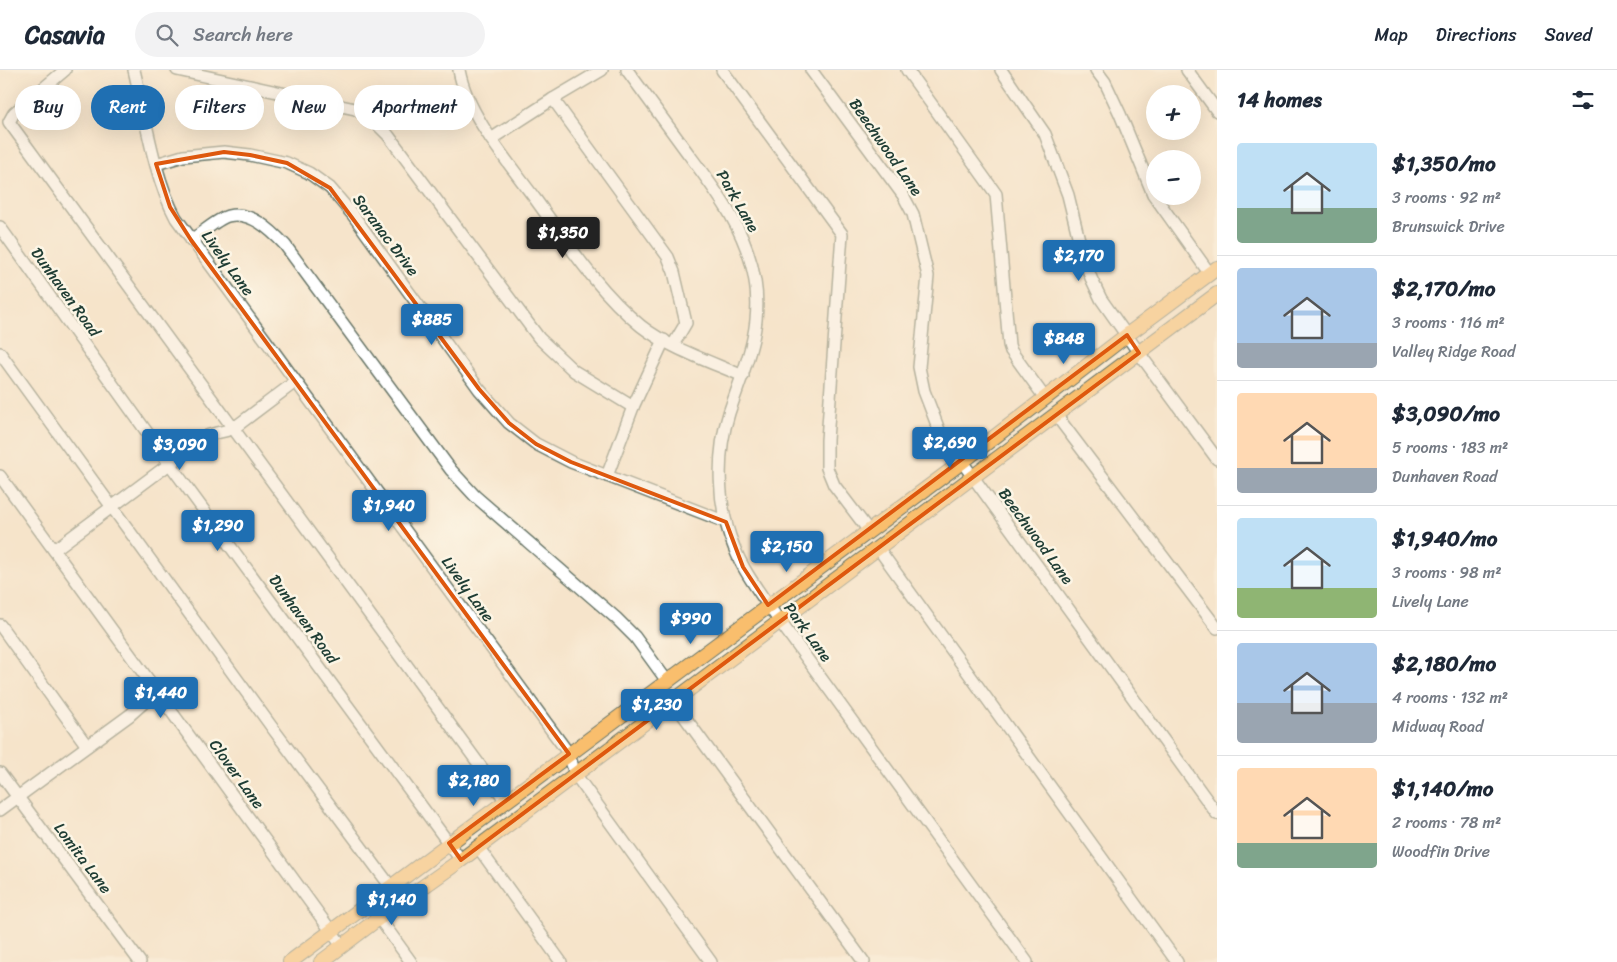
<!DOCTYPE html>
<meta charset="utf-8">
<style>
body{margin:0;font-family:Sriracha,sans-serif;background:#f2f2f3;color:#1f2937;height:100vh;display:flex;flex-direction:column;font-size:19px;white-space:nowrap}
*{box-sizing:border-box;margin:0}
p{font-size:16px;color:#747a83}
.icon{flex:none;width:28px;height:28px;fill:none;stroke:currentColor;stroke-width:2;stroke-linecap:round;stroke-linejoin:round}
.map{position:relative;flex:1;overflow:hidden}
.sheet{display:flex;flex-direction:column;background:#fff;width:400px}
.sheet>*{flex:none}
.hud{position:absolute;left:15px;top:15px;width:475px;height:45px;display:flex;gap:10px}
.fabs{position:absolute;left:1146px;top:15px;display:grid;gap:10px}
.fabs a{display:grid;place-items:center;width:55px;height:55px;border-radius:50%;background:#fff;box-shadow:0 5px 20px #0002;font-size:25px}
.price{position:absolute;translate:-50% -42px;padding:0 11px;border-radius:5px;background:#1f6fb2;color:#fff;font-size:16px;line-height:32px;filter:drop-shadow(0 1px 2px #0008)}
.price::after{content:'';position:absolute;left:50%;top:30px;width:15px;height:11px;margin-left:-8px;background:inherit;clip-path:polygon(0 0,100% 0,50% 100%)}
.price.current{background:#222;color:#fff}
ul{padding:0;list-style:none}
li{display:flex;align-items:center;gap:15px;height:125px;padding:0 20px}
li+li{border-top:1px solid #e0e1e3}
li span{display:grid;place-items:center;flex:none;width:140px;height:100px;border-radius:5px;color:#555}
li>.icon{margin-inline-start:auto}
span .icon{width:60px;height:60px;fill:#fffc;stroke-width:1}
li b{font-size:21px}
h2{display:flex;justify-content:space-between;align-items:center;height:60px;padding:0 20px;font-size:21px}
.chip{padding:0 18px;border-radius:22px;background:#fff;box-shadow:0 5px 20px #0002;font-size:18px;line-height:45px}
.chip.current{background:#1f6fb2;color:#fff}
header{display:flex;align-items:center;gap:30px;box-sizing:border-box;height:70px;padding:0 25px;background:#fff;border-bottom:1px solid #e0e1e3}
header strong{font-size:24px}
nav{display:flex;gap:28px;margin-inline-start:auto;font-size:18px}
.search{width:350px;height:45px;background:#f2f2f3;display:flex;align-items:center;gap:12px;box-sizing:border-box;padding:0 18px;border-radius:28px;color:#747a83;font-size:19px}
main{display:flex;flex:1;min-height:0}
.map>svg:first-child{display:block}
</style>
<header>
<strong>Casavia</strong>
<div class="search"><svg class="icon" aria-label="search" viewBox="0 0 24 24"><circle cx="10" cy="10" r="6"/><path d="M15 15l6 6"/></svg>Search here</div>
<nav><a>Map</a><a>Directions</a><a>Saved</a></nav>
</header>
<main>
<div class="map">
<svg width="1217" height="892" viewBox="0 0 1217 892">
<rect width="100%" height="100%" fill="#fcf5e5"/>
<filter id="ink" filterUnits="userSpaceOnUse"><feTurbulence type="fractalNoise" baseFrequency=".02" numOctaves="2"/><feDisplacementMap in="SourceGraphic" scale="10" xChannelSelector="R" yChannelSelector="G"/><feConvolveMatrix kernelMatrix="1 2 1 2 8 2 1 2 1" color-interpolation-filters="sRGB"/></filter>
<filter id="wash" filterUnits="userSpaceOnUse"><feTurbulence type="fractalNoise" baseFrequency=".0096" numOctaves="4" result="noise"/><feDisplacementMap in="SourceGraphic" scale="20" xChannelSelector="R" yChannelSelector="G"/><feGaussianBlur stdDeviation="1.12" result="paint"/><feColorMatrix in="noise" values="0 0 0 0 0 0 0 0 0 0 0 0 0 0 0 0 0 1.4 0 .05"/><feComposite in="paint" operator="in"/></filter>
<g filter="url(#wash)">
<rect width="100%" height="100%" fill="#f6e4cb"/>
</g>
<g filter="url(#ink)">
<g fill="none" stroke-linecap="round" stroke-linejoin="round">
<defs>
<g id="minor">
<polyline points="65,0 14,43 9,52 506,731"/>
<path d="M 134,0 C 145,45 154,108 176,148 L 569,684 L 575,704 L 711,892"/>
<polyline points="177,0 355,39 371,48 388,65 539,268 574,301 633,337 664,270"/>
<path d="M 459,0 C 467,45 509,93 536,130 C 568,174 598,221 641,256 C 669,278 711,292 743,306"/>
<path d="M 627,0 C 647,27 667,55 687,82 C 717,122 747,161 755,211 C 763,260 744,298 729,343 C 716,384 717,436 734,477 C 742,498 755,516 768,535 L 1027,892"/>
<polyline points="722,0 842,164 827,370 827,398 834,415 869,461"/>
<polyline points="811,0 903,125 913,144 928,206 919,297 924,321 939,360 1217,744"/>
<polyline points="907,0 996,124 1009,275 1011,281 1045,328"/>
<polyline points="1001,0 1045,64 1068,125 1082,182 1091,208 1101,229 1139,283 1217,389"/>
<polyline points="1096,0 1105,12 1120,44 1153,124 1210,204"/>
<polyline points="1187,0 1217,41"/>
<polyline points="553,29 668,187 674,202 686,253 673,275"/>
<polyline points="491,69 553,29 602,0"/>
<polyline points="156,94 183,86 224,82 250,85 287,93 309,103 330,118 353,145 479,319 509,353 536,374 571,392 726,452"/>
<polyline points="0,157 169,393 461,790"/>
<path d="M 191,170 C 201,164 217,149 228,146 C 250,140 271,160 285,175 L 451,400 L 475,426 L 616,548 L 635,567 L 667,611"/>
<polyline points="0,283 271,656 391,817"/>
<polyline points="1056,345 1217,558"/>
<polyline points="0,406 342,876"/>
<polyline points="607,406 633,337"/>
<polyline points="878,478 1177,892"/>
<path d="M 54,480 L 207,366 C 216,362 225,362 234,358 L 295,312"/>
<polyline points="0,555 87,676"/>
<polyline points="673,631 864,892"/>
<polyline points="0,703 140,892"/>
<polyline points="0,740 130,645 157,621"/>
<polyline points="478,777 561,892"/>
<polyline points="369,834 411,892"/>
</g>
<g id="major">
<polyline points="290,892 962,392 1127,265 1217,198"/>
<polyline points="321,892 379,848 461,790 1217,224"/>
</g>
</defs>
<use href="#minor" stroke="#6a7769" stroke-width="14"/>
<use href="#major" stroke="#6a7769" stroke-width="16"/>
<use href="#minor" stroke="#fff" stroke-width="11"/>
<use href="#major" stroke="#f9be6d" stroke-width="14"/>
</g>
</g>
<path d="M0 0H1217V892H0ZM 224,82 L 250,85 L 287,93 L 330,118 L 479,319 L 509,353 L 536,374 L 571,392 L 726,452 L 743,497 L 768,535 L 1127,265 L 1139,283 L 461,790 L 449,773 L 569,684 L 191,170 L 170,137 L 156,94 Z" fill="#f6e4cb" fill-opacity=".55" fill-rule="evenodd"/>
<path fill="none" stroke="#de580e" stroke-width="4" stroke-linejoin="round" d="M 224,82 L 250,85 L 287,93 L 330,118 L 479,319 L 509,353 L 536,374 L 571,392 L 726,452 L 743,497 L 768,535 L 1127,265 L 1139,283 L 461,790 L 449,773 L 569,684 L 191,170 L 170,137 L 156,94 Z"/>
<g text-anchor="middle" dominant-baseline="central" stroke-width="5" stroke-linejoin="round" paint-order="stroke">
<g font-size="16" fill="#1f3d34" stroke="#fcf5e5">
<text transform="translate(886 77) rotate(55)">Beechwood Lane</text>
<text transform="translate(738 131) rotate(60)">Park Lane</text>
<text transform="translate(386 165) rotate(53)">Saranac Drive</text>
<text transform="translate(228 193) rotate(54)">Lively Lane</text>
<text transform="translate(66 222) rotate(54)">Dunhaven Road</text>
<text transform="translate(1036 466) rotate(54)">Beechwood Lane</text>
<text transform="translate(468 519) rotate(54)">Lively Lane</text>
<text transform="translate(304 549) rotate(54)">Dunhaven Road</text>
<text transform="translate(808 562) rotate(54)">Park Lane</text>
<text transform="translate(237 704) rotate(54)">Clover Lane</text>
<text transform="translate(83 788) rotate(53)">Lomita Lane</text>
</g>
</g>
</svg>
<div class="fabs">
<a>+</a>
<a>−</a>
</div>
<b class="price current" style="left:563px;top:189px">$1,350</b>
<b class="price" style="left:1079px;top:212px">$2,170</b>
<b class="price" style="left:432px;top:276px">$885</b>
<b class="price" style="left:1064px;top:295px">$848</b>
<b class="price" style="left:950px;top:399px">$2,690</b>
<b class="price" style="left:180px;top:401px">$3,090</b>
<b class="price" style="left:389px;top:462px">$1,940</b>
<b class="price" style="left:218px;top:482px">$1,290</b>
<b class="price" style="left:787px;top:503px">$2,150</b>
<b class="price" style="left:691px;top:575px">$990</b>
<b class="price" style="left:161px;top:649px">$1,440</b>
<b class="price" style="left:657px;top:661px">$1,230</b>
<b class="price" style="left:474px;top:737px">$2,180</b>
<b class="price" style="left:392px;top:856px">$1,140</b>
<div class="hud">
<a class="chip">Buy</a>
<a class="chip current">Rent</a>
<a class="chip">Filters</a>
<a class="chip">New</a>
<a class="chip">Apartment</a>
</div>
</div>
<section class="sheet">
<h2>14 homes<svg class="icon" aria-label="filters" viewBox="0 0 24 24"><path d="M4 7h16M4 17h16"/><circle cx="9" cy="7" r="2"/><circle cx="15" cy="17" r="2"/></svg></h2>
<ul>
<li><span style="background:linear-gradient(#bfe0f5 65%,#7fa58c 0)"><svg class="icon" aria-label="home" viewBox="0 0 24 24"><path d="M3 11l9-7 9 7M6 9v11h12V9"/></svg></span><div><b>$1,350/mo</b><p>3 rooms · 92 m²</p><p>Brunswick Drive</p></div></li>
<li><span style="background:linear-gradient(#a9c7e8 75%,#9aa5b1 0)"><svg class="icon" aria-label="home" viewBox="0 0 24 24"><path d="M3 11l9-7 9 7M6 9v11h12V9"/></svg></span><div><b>$2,170/mo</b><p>3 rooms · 116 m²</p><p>Valley Ridge Road</p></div></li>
<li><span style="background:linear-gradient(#ffd9b3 75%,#9aa5b1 0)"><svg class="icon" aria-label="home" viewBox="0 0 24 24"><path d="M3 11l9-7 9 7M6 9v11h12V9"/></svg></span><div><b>$3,090/mo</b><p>5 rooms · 183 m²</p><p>Dunhaven Road</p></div></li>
<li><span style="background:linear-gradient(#bfe0f5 70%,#8fb573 0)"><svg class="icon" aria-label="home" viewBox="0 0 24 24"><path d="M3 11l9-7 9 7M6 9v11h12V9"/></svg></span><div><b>$1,940/mo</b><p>3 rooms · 98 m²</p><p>Lively Lane</p></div></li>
<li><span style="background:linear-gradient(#a9c7e8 60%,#9aa5b1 0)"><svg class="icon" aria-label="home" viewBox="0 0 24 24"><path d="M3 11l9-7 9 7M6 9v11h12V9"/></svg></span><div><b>$2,180/mo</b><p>4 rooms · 132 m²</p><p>Midway Road</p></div></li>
<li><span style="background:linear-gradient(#ffd9b3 75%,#7fa58c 0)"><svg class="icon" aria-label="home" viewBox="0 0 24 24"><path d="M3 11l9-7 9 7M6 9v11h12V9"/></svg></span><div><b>$1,140/mo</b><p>2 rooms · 78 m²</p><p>Woodfin Drive</p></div></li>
</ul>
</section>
</main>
